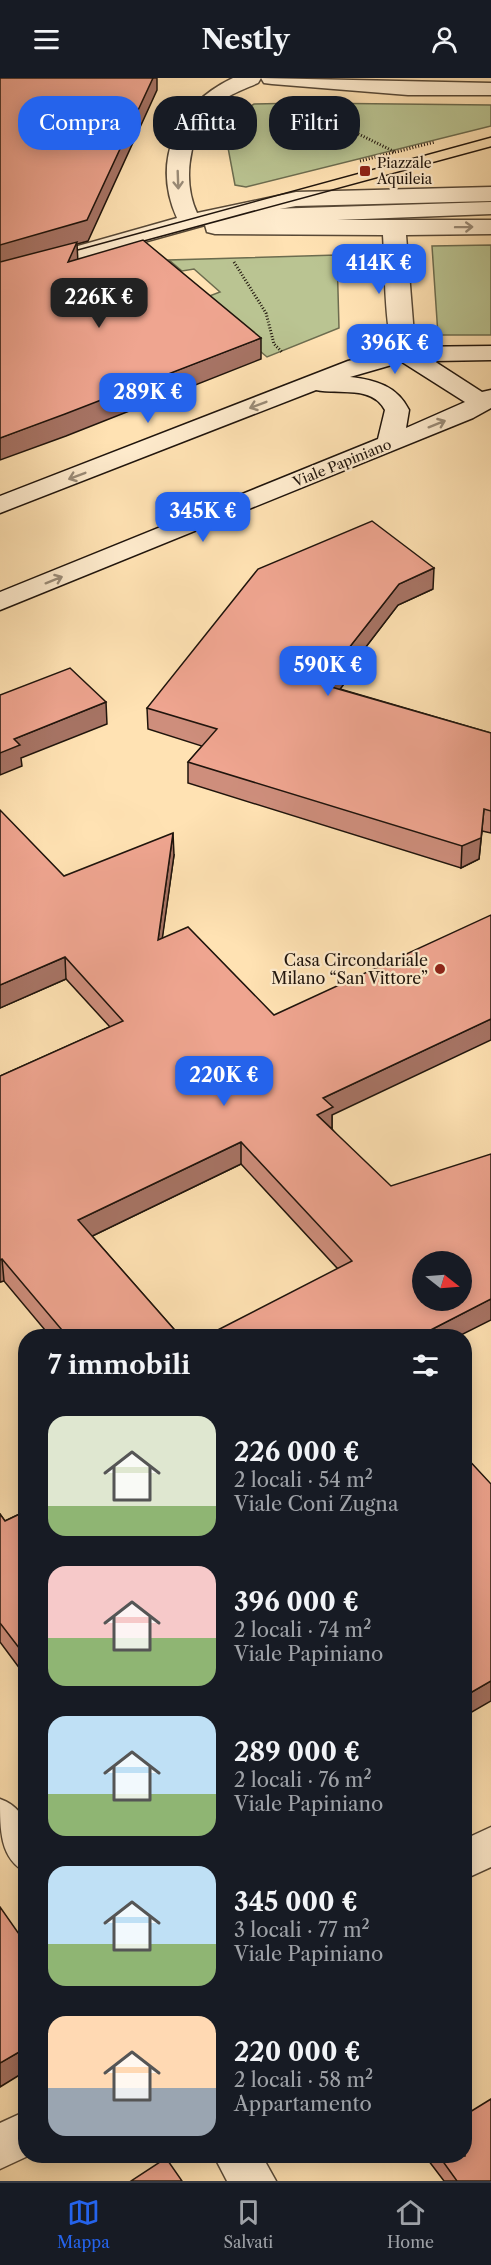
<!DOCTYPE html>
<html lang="it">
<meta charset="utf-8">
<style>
body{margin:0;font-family:"Libre Caslon Text",serif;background:#242831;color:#f1f3f6;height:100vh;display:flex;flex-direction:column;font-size:22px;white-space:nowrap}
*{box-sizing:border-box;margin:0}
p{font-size:20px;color:#9ea1a6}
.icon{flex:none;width:33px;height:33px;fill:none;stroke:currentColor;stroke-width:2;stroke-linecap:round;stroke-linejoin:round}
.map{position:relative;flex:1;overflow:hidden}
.details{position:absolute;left:18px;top:1251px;width:454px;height:834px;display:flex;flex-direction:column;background:#171b24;border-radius:24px;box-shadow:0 3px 15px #0003}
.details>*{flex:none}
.hud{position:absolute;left:18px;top:18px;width:456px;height:54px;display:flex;gap:12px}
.needle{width:39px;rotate:107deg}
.tools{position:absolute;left:412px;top:1173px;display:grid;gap:12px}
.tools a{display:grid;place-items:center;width:60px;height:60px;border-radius:50%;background:#171b24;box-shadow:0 3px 15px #0003;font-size:30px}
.price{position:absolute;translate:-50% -51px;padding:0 14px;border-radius:12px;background:#2563eb;color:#fff;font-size:20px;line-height:39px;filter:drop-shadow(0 2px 3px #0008)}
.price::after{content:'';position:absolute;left:50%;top:36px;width:18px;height:14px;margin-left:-9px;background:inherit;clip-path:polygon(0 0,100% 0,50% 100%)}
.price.active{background:#222;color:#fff}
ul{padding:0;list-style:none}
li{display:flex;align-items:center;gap:18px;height:150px;padding:0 30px}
li span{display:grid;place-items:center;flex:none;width:168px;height:120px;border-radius:18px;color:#555}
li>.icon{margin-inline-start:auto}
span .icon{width:72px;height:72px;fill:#fffc;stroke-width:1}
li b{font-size:26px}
h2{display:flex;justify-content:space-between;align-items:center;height:72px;padding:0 30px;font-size:26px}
.pill{padding:0 21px;border-radius:24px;background:#171b24;box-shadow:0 3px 15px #0003;font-size:21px;line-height:54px}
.pill.active{background:#2563eb;color:#fff}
header{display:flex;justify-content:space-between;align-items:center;height:78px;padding:0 30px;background:#171b24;font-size:27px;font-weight:700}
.tab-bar{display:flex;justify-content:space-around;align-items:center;height:84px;border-top:2px solid #363941;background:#171b24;font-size:16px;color:#9ea1a6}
.tab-bar a{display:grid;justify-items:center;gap:3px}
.tab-bar .active{color:#2563eb}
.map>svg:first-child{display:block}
</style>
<header><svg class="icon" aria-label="menu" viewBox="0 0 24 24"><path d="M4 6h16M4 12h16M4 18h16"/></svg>Nestly<svg class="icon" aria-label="person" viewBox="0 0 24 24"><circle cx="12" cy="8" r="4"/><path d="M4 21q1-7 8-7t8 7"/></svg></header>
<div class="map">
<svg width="491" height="2103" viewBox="0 0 491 2103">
<rect width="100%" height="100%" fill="#ffe2b3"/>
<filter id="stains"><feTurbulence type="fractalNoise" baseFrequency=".00333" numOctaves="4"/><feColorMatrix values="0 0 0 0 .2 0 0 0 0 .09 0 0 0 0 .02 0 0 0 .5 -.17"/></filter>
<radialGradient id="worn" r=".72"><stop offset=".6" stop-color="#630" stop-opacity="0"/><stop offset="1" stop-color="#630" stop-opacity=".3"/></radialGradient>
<g fill="#bac492" stroke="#6c6c4f" stroke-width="1.5">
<polygon points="303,25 491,27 491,48 246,109 235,107 226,59 231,40 254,26"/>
<polygon points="491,167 491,257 438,257 432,168"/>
<polygon points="337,177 339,250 267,279 199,222 220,214 194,191 182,193 169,182"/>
</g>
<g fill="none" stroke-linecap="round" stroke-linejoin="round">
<defs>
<polygon id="lane" points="491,124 491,136 209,147 200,141 202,137 234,132"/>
<g id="street">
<path d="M 233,0 L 261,0 L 258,5 C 240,13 218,20 207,37 C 188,65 183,105 197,135 L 296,114 L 491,109 L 491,123 L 296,128 L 221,142 L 491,142 L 491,156 L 406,157 L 414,257 L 418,276 L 415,281 L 406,283 L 397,281 C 384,262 385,184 383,157 L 215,156 L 207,154 L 205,147 L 0,204 L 0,190 L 177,140 C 151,82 177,26 233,0 Z"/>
<polygon points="261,0 491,5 491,17 408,17 272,6 264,5"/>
<path d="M 0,1721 C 35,1734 26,1763 26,1794 C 0,1781 0,1752 0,1721 Z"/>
<polygon points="491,1749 491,1789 465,1801 465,1761"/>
<polygon points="26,2033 26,2078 28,2078 0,2091 0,2045"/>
<polygon points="214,2078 262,2078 276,2103 227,2103"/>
</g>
<path id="secondary" d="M 491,268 L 491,282 L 434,283 L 482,314 L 491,312 L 491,330 L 473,340 L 0,532 L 0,514 L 378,361 L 385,332 C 372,307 339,317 316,312 L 0,435 L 0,418 L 348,283 L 406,269 ZM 402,284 L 465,324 L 406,350 L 409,332 C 397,308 376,302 350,299 Z"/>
</defs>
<use href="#lane" stroke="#574836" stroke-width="3"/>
<use href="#street" stroke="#574836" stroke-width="3"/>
<use href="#secondary" stroke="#1f140c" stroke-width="3"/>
<g stroke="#1f140c" stroke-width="3" stroke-dasharray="1 2" stroke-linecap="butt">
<polyline points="326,40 395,74"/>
<polyline points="360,83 435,64"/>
<polyline points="234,184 266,235 274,266 282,274"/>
</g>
<use href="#lane" fill="#ffecce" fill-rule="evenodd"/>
<use href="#street" fill="#ffecce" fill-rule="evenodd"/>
<use href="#secondary" fill="#ffecce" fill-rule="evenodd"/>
<g stroke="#1f140c" stroke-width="1.5">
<polyline points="129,167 491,69"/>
<polyline points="63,176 491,59"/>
</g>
</g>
<g fill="#ce8e7c" stroke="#1f140c" stroke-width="1.5">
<polygon points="433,511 398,527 352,587 352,595 340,611 491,655 491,755 482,753 479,781 461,790 188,705 188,684 202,668 148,651 147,630"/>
<polygon points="174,777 162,860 332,1037 332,1051 491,1242 338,1191 241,1086 92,1158 180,1258 50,1258 4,1203 0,1204 0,998 110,949 66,901 0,930 64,798"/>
<polygon points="26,1433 26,1599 0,1564 0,1436 5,1443"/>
<polygon points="425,2078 465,2078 491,2103 444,2103"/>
</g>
<g fill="#a77465" stroke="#1f140c" stroke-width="1.5">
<polygon points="153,0 157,0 157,12 88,163 77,166 78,185 0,188 0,167"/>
<polygon points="261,260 261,281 66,358 0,382 0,360"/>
<polygon points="434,490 433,511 398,527 352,587 352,595 327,629 328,608 348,571 399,506"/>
<polygon points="106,624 107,646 21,680 22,688 0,697 0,675 14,661"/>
<polygon points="484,731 479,781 461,790 462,768"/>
<polygon points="173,755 174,777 159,884 158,862"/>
<polygon points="65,879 66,901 0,930 0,907"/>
<polygon points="491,941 491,962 332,1037 332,1051 317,1037 323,1020"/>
<polygon points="241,1064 241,1086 80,1164 78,1142"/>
<polygon points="2,1181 4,1203 0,1204 0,1182"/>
<polygon points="491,1221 491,1242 459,1258 419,1258"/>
<polygon points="491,1603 491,1623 465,1638 465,1618"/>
<polygon points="26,1970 26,1993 0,2009 0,1985"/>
</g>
<g fill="#efa590" stroke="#1f140c" stroke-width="1.5" fill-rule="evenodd">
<polygon points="0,0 153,0 87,142 0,167"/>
<polygon points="143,162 261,260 65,336 0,360 0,184 77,164 68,184"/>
<polygon points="372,443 434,490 399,506 348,571 352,574 328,608 491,655 491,733 484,731 481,760 462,768 188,684 217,651 147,630 258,491"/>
<polygon points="70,590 106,624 14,661 20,667 0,675 0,617"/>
<path d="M 0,732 L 64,798 L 173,755 L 158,862 L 188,849 L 274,937 L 491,837 L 491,941 L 323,1020 L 333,1029 L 317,1037 L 391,1108 L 491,1076 L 491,1221 L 419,1258 L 206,1258 L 352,1183 L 241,1064 L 78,1142 L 180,1258 L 67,1258 L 2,1181 L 0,1182 L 0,998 L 123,943 L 65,879 L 0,907 ZM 423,1184 L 462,1184 L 462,1222 L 423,1222 Z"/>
<polygon points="465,1378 491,1406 491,1603 465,1618"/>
<polygon points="26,1433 26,1579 0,1545 0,1436 5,1443"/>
<polygon points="0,1829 26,1866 26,1970 0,1985"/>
<polygon points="491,2021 491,2103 457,2103 439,2078 465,2078 465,2037"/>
<polygon points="166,2080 182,2103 131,2103"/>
</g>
<defs><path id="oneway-shaft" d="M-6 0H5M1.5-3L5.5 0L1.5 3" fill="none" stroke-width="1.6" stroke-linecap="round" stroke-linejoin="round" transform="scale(1.5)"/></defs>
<g stroke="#9a8b77">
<use href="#oneway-shaft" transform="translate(178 102) rotate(88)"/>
<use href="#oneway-shaft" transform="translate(464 149) rotate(-1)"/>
<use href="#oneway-shaft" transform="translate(258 327) rotate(159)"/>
<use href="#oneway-shaft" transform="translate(437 346) rotate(-22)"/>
<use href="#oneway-shaft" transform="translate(77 398) rotate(159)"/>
<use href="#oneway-shaft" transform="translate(54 502) rotate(-22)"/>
</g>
<g fill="#8f2418" stroke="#ffecce" stroke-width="2">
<rect x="359" y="87" width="12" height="12" rx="3"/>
<circle cx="440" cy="891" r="6"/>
</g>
<g text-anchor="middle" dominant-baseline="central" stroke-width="4.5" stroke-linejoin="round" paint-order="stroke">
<g font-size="14" fill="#1f140c" stroke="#ffecce" text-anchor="start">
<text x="377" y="85">Piazzale<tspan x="377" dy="16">Aquileia</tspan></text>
</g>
<g font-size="14" fill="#1f140c" stroke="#ffecce">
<text transform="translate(342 385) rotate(-22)">Viale Papiniano</text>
</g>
<g font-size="16" fill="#1f140c" stroke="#ffecce" text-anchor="end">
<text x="428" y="882">Casa Circondariale<tspan x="428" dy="18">Milano “San Vittore”</tspan></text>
</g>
</g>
<rect width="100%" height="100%" filter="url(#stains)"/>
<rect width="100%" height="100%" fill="url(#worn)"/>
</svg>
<div class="tools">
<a><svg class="needle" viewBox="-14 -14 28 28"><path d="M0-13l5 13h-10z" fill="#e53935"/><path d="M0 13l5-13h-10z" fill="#9ea1a6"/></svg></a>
</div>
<b class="price" style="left:379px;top:217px">414K €</b>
<b class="price active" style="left:99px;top:251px">226K €</b>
<b class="price" style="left:395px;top:297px">396K €</b>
<b class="price" style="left:148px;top:346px">289K €</b>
<b class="price" style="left:203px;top:465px">345K €</b>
<b class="price" style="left:328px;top:619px">590K €</b>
<b class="price" style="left:224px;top:1029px">220K €</b>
<div class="hud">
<a class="pill active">Compra</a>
<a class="pill">Affitta</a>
<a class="pill">Filtri</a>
</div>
<section class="details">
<h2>7 immobili<svg class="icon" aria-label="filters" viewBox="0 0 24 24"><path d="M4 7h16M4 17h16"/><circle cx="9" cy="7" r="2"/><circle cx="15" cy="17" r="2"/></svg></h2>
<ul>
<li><span style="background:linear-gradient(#dfe7d0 75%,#8fb573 0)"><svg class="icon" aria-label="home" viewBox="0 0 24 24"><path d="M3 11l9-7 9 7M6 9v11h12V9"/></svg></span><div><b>226 000 €</b><p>2 locali · 54 m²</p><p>Viale Coni Zugna</p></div></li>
<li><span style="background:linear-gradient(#f6c9c9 60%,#8fb573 0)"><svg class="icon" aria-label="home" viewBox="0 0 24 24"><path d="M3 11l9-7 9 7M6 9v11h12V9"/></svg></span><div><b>396 000 €</b><p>2 locali · 74 m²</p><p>Viale Papiniano</p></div></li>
<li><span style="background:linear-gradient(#bfe0f5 65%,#8fb573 0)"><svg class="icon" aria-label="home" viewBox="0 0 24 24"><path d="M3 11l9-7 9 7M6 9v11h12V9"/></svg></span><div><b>289 000 €</b><p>2 locali · 76 m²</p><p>Viale Papiniano</p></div></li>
<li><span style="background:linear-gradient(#bfe0f5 65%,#8fb573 0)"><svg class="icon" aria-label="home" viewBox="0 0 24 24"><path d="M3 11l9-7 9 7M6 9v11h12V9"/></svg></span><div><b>345 000 €</b><p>3 locali · 77 m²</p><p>Viale Papiniano</p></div></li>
<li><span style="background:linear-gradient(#ffd9b3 60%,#9aa5b1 0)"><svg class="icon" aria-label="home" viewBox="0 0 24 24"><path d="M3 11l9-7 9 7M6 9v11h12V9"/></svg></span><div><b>220 000 €</b><p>2 locali · 58 m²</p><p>Appartamento</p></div></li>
</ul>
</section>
</div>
<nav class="tab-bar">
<a class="active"><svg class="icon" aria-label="map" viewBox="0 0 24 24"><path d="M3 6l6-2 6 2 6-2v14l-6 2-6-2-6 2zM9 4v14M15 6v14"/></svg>Mappa</a>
<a><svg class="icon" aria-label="saved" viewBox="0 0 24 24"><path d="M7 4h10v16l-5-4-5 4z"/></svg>Salvati</a>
<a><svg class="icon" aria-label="home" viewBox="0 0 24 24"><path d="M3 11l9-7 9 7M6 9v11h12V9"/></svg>Home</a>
</nav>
